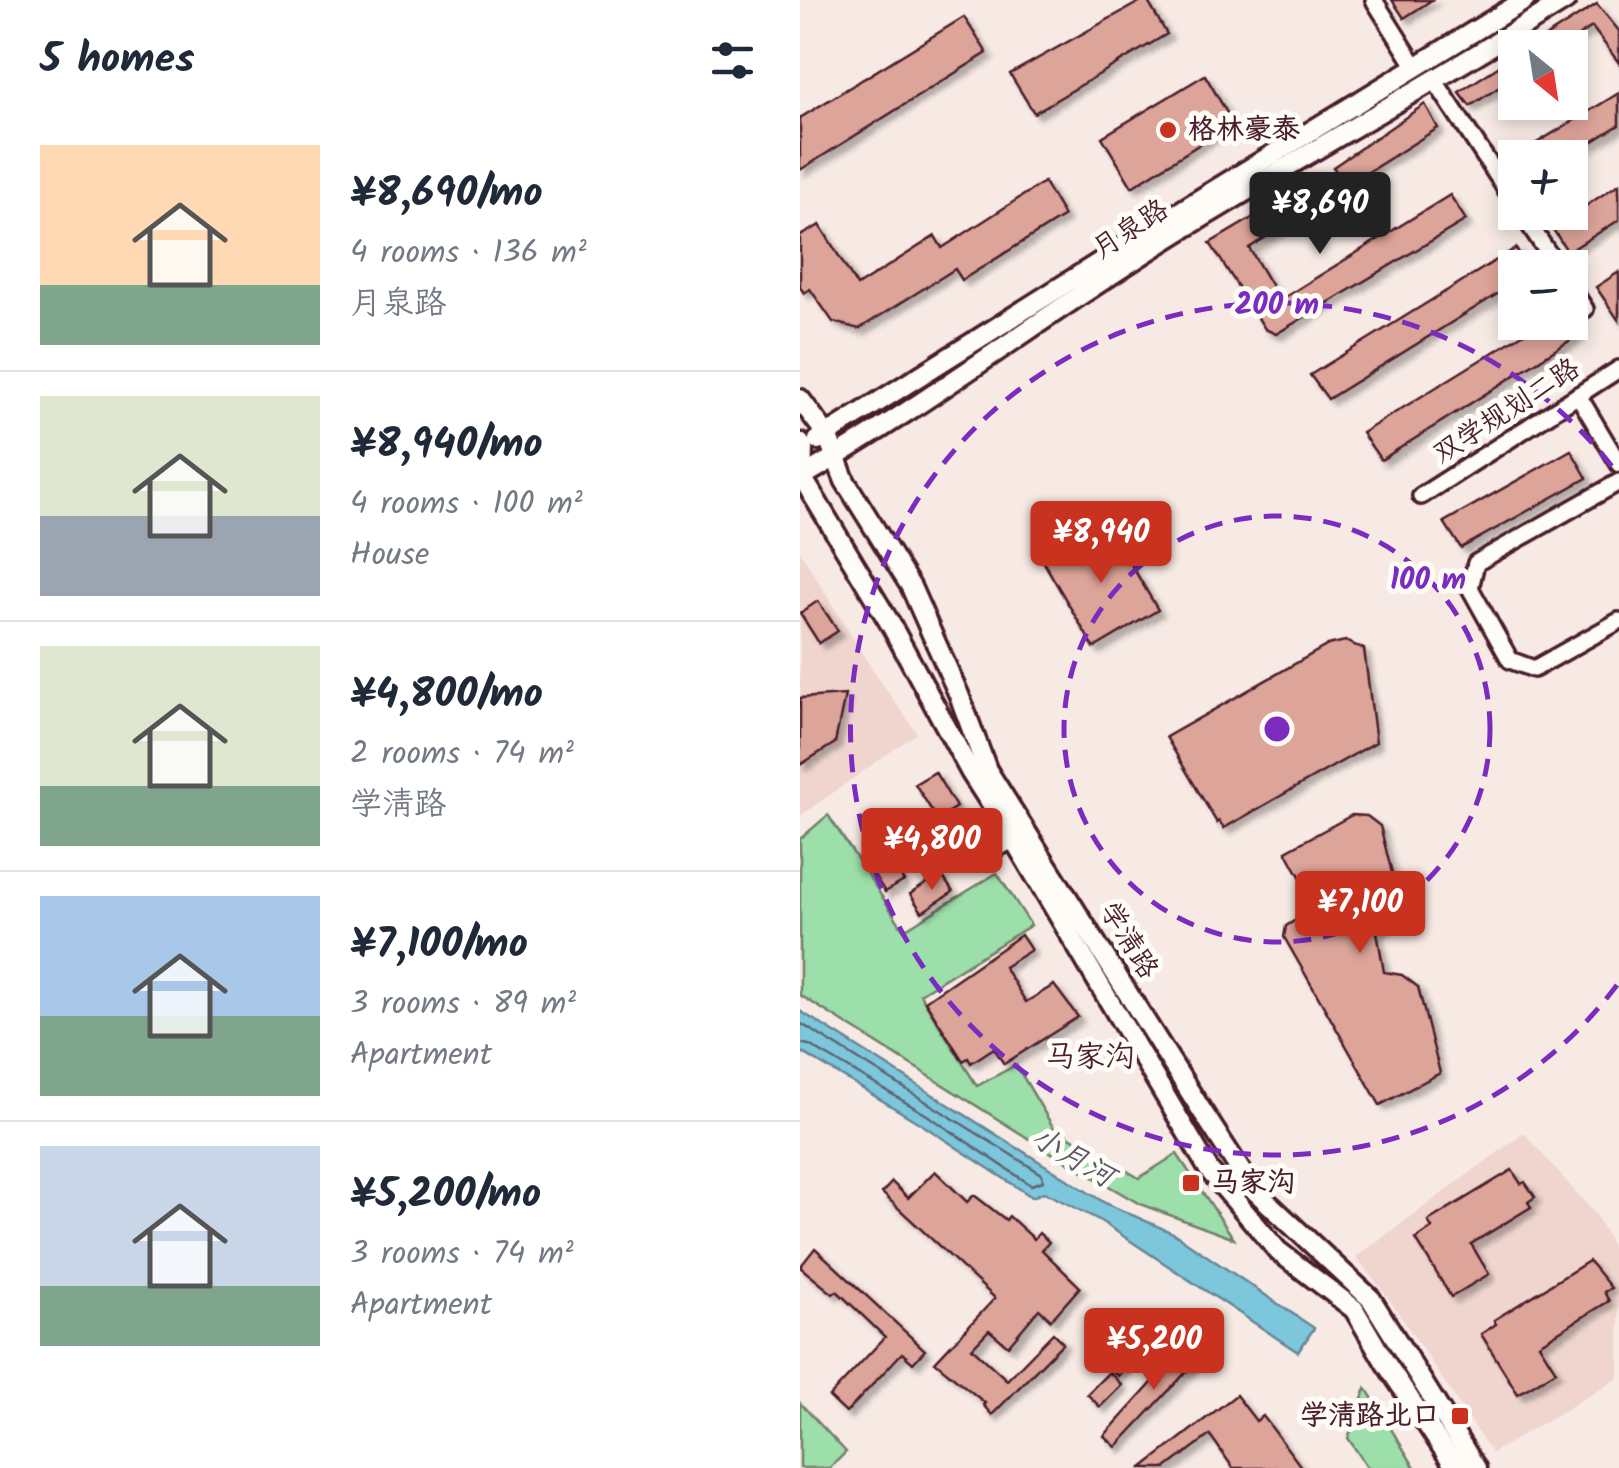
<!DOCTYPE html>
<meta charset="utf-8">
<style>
body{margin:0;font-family:Kalam,"LXGW WenKai TC",sans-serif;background:#f2f2f3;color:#1f2937;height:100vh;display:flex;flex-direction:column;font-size:38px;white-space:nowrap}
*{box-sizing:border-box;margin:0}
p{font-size:32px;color:#747a83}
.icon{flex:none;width:55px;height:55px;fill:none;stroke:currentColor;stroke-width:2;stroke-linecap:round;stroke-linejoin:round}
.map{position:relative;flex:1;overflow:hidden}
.drawer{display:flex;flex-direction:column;background:#fff;width:800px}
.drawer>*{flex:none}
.needle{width:65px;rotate:150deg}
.tools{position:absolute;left:698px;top:30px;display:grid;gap:20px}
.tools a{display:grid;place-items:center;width:90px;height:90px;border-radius:0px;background:#fff;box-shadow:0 5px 15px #0003;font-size:50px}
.price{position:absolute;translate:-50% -85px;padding:0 22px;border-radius:10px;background:#c8321e;color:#fff;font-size:32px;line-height:65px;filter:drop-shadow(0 2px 5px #0008)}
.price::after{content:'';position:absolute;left:50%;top:60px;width:30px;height:22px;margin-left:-15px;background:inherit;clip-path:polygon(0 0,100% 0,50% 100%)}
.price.active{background:#222;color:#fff}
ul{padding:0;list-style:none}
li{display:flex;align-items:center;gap:30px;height:250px;padding:0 40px}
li+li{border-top:2px solid #e0e1e3}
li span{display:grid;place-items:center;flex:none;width:280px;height:200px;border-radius:0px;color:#555}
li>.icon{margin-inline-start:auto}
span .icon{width:120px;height:120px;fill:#fffc;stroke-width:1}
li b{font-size:42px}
h2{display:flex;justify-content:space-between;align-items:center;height:120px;padding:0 40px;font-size:42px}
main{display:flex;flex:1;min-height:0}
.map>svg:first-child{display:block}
</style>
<main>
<section class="drawer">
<h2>5 homes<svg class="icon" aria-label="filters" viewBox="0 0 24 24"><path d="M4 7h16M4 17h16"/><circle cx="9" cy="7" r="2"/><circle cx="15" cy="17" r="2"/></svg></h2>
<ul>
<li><span style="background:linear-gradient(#ffd9b3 70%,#7fa58c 0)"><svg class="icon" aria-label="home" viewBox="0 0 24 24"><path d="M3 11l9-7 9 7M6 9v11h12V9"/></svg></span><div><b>¥8,690/mo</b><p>4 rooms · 136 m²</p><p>月泉路</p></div></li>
<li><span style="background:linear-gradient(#dfe7d0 60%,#9aa5b1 0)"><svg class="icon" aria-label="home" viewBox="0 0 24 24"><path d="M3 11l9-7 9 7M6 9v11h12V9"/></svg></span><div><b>¥8,940/mo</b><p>4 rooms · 100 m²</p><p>House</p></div></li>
<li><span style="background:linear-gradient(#dfe7d0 70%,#7fa58c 0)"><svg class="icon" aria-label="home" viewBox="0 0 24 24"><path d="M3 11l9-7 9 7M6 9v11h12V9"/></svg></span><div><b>¥4,800/mo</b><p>2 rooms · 74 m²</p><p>学清路</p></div></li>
<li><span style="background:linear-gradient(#a9c7e8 60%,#7fa58c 0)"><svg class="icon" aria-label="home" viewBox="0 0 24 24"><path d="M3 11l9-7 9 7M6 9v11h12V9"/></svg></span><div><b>¥7,100/mo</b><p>3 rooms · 89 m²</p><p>Apartment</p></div></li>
<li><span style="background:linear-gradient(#c9d6e8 70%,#7fa58c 0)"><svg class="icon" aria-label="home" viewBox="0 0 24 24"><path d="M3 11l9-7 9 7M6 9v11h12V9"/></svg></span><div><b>¥5,200/mo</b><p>3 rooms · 74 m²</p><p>Apartment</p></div></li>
</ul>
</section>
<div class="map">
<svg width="819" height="1468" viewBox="0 0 819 1468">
<defs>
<filter id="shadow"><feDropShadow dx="5.5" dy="5.5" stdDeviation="2.5" flood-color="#0004"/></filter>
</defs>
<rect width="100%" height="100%" fill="#f7eae4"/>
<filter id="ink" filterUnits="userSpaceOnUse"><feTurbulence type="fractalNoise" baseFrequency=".01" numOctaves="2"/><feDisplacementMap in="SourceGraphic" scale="20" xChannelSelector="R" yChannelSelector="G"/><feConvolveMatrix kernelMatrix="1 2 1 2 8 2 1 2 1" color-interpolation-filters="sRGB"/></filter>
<g filter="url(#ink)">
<g fill="#efd5ce">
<polygon points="0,551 71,668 117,733 0,816"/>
<polygon points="724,1133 796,1215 819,1259 819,1378 692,1453 587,1296 556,1257"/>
</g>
<g fill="#9cdfaa" stroke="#737f6a" stroke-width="2.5">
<polygon points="28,815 104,930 197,873 231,925 120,994 177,1086 216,1065 253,1127 339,1178 377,1154 434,1239 340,1204 250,1152 0,995 0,839"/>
<polygon points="566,1388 615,1468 568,1468 548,1438"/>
<polygon points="0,1403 46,1452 30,1468 0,1468"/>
</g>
<polygon fill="#7cc7db" stroke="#688495" stroke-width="2.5" points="0,1011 305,1203 373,1233 514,1328 498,1352 299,1220 244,1192 232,1197 121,1124 0,1051"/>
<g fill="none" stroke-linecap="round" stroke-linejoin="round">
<polyline stroke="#5e6271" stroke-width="2.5" points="0,1023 242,1174 243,1181 231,1185 127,1115 9,1045 0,1043"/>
</g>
<g fill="#dda499" stroke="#4a1f2b" stroke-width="2.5" filter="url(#shadow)">
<polygon points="343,0 347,0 367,34 234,113 210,74"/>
<polygon points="592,0 632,0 604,18"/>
<polygon points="797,4 819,31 819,63 792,27 760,48 728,48"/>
<polygon points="164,17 187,53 0,170 0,118"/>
<polygon points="715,56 715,77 670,106 659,92"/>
<polygon points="405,75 433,123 332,187 302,137"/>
<polygon points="819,93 819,125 766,158 712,158"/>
<polygon points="625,104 638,128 546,186 533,167"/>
<polygon points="516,180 529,197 449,248 480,300 650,195 666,220 476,334 465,329 410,243"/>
<polygon points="244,182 264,216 162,280 155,269 59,329 33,322 10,289 4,293 0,287 0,236 20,225 57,286 135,236 142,248"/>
<polygon points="819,184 819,220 768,252 752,228"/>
<polygon points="716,248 728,268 715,268 715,283 528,399 510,375"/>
<polygon points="819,272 819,321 796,287"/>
<polygon points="742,322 768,322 777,336 581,460 562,433"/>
<polygon points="771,450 787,478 661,548 644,522"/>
<polygon points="307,523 358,610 294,648 243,561"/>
<polygon points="18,601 38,631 19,643 0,613"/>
<polygon points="545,641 564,649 576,742 424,828 419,821 417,823 366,737 528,645"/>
<polygon points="45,695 35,743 0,765 0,698"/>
<polygon points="135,772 156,807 137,819 115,784"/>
<polygon points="552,815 567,816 580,826 603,916 577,932 584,972 602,975 618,987 640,1073 580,1105 484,937 486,926 517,907 486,851"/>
<polygon points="85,851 104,881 85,892 66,863"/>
<polygon points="141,874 153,892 122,912 110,894"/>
<polygon points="221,935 231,950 204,967 226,1002 254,985 278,1017 204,1064 194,1048 171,1063 168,1058 163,1061 125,1001"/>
<polygon points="712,1170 721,1184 725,1182 735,1197 728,1202 731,1207 671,1244 689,1274 651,1297 616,1239 632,1228 628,1221"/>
<polygon points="135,1171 167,1202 174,1195 206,1220 209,1216 234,1239 239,1233 249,1242 242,1250 280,1287 251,1320 239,1309 208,1346 189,1330 172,1348 207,1380 253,1333 263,1343 192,1415 183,1405 185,1403 135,1362 195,1298 82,1193 92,1182 108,1198"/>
<polygon points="15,1248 125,1350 113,1363 102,1353 46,1413 29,1397 85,1337 37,1291 33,1294 0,1267"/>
<polygon points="789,1261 811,1288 804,1292 809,1301 739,1344 756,1371 718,1394 681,1334 696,1324 694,1320"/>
<polygon points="349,1315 361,1327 318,1376 305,1365"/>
<polygon points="390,1341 404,1353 316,1447 304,1436"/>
<polygon points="309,1372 322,1385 300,1407 287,1394"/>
<polygon points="436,1395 456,1421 463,1416 502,1468 433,1468 410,1435 366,1468 342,1468"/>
</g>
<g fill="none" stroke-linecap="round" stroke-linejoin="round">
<defs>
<g id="minor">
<polyline points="574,0 616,67"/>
<polyline points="635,81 715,203"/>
<polyline points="721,212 758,268"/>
<polyline points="770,286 785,309"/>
<polyline points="778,395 819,464"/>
<polyline points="819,482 676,563 670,588 710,660 734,669 819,621"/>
<polyline points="621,496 819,369"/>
<polyline points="108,853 167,862 214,840"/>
</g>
<g id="major">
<polyline points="0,399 27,435 45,481 111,587 159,695 187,770 402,1111 452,1188 571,1299 676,1468"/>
<polyline points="18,440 395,202 725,0"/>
<polyline points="0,443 3,448 2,477 91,625 171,773 214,840 409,1170 478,1251 554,1309 585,1362 656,1468"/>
<path d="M 0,478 C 133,401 256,306 388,226 C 513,150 641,78 766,0"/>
</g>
</defs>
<use href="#minor" stroke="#4a1f2b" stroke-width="22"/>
<use href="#major" stroke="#4a1f2b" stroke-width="25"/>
<use href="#minor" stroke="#fdfcf7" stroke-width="15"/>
<use href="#major" stroke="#fdfcf7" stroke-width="18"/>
</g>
</g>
<g fill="none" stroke="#7b2cbf" stroke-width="5" stroke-dasharray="18 12">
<circle cx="477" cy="729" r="213"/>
<path d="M817 985A426 426 0 1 1 817 473"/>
</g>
<g fill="#c8321e" stroke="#fdfcf7" stroke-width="4">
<circle cx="368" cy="130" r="10"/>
<rect x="381" y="1173" width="20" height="20" rx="5"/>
<rect x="650" y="1406" width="20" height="20" rx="5"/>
</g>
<g text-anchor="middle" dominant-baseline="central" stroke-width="10" stroke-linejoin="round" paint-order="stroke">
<g font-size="28" font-weight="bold" fill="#4a1f2b" stroke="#fdfcf7" text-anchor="start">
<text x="388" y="130">格林豪泰</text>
<text x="411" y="1183">马家沟</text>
<text x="640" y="1416" text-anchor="end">学清路北口</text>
</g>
<g font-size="28" fill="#4a1f2b" stroke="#fdfcf7">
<text transform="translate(331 230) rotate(-33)">月泉路</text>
<text transform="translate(707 412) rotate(-33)">双学规划二路</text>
<text transform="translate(328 941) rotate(58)">学清路</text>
</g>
<g font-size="30" fill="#4a1f2b" stroke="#fdfcf7">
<text x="290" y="1058">马家沟</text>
</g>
<g font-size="30" font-style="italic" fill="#5c5a69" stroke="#fdfcf7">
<text transform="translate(272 1158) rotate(30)">小月河</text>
</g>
</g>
<circle cx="477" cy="729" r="15" fill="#7b2cbf" stroke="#fdfcf7" stroke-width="5"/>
<g font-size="30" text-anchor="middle" font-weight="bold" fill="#7b2cbf" stroke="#fdfcf7" stroke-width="10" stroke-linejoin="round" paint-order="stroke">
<text x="477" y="314">200 m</text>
<text x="628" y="589">100 m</text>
</g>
</svg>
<div class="tools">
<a><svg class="needle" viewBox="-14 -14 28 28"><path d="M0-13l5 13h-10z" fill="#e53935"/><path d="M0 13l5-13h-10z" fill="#747a83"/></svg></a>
<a>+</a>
<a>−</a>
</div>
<b class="price active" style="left:520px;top:257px">¥8,690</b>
<b class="price" style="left:301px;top:586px">¥8,940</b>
<b class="price" style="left:132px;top:893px">¥4,800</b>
<b class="price" style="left:560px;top:956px">¥7,100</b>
<b class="price" style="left:354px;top:1393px">¥5,200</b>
</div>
</main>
